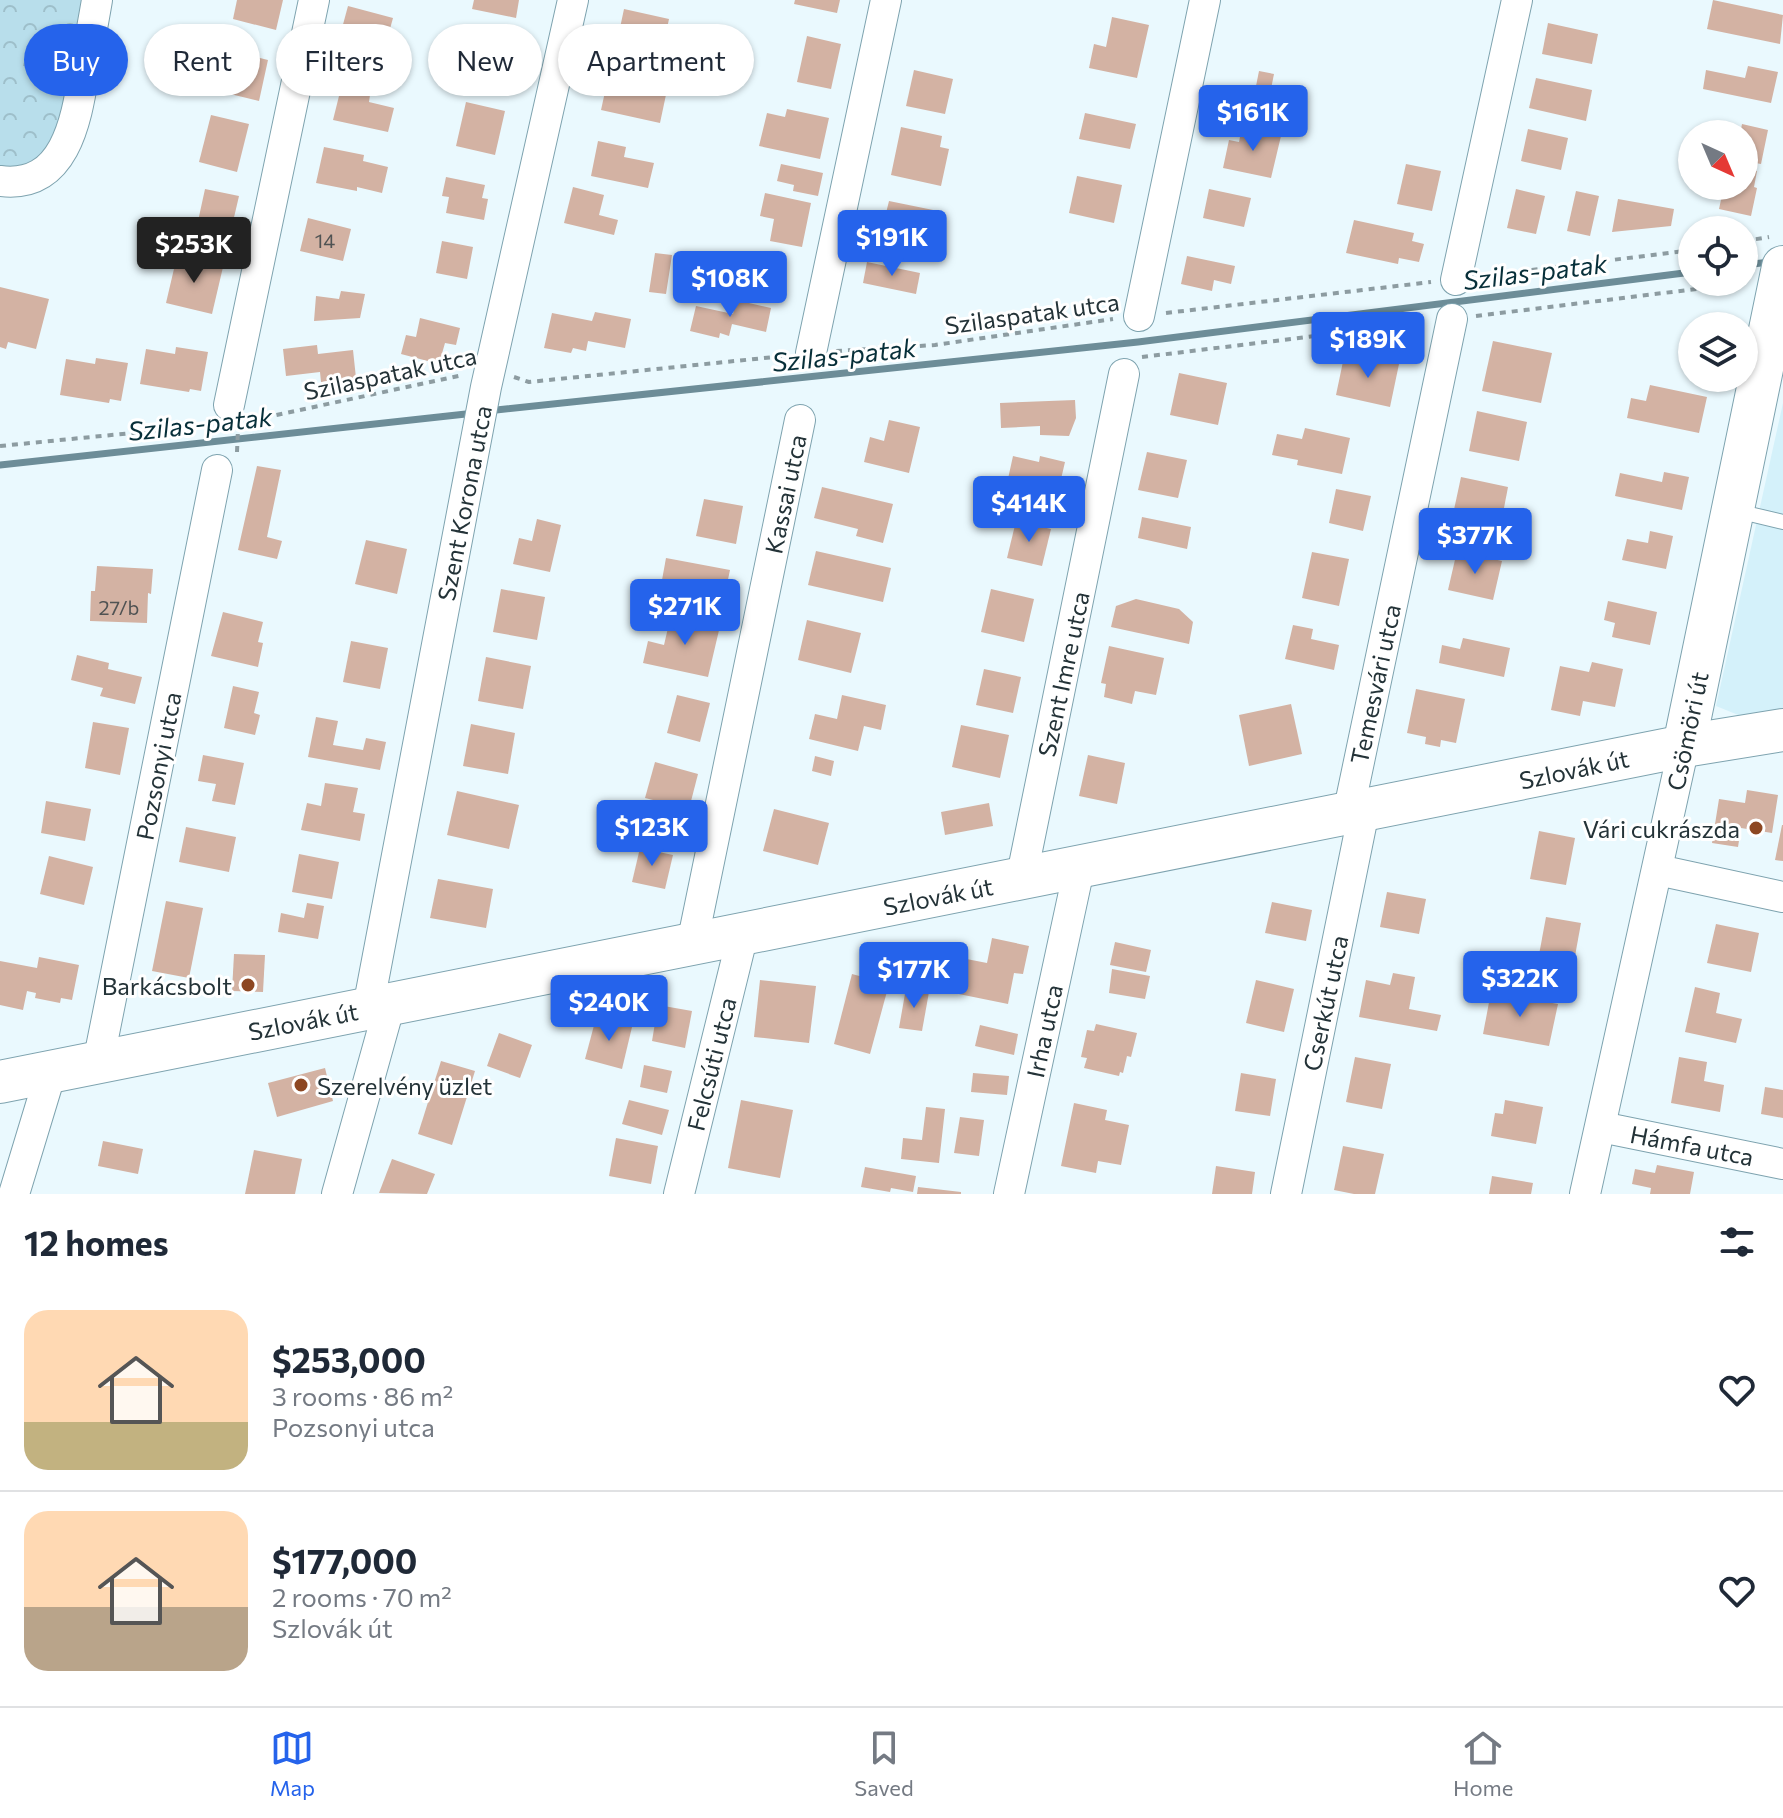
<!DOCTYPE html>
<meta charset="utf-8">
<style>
body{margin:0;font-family:Commissioner,sans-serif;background:#f6f6f7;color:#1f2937;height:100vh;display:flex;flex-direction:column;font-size:30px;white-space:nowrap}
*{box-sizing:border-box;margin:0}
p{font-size:26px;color:#747a83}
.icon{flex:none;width:44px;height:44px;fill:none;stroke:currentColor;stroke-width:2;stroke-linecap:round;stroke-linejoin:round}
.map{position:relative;height:1194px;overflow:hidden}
.details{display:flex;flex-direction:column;background:#fff;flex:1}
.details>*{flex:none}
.hud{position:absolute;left:24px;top:24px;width:800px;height:72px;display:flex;gap:16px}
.needle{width:52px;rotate:136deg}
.controls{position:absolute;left:1678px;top:120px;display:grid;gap:16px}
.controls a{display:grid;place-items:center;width:80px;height:80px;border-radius:50%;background:#fff;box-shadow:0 2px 6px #0004;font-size:40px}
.price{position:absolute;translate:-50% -68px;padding:0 18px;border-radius:8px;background:#2563eb;color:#fff;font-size:26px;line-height:52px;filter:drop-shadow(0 2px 4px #0008)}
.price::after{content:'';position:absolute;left:50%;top:48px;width:24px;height:18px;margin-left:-12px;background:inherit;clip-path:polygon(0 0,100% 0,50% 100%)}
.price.on{background:#222;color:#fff}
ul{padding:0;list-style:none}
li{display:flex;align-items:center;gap:24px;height:200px;padding:0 24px}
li+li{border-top:2px solid #e0e1e3}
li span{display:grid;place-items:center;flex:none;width:224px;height:160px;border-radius:24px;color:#555}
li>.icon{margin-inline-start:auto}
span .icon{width:96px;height:96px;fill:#fffc;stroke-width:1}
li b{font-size:34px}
h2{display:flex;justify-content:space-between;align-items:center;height:96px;padding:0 24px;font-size:34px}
.pill{padding:0 28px;border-radius:36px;background:#fff;box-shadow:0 2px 6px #0004;font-size:28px;line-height:72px}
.pill.on{background:#2563eb;color:#fff}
.tabs{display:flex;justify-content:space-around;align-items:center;height:112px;border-top:2px solid #e0e1e3;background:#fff;font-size:22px;color:#747a83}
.tabs a{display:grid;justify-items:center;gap:4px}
.tabs .on{color:#2563eb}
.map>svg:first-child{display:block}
</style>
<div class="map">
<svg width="1783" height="1194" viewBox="0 0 1783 1194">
<defs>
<pattern id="forest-crowns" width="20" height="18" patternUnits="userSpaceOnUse" patternTransform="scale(2)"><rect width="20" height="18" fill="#b8deeb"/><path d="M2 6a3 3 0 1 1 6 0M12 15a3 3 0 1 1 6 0" fill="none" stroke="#9ebfca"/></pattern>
</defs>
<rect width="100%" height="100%" fill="#eaf9fe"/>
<polygon fill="#d4f1fa" points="1783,403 1783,720 1763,725 1716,706"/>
<polygon fill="url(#forest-crowns)" points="0,0 97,0 65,147 0,181"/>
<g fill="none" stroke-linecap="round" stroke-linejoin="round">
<g stroke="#6d8d98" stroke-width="7">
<polyline points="1744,265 1770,262"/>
<polyline points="487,411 1138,342 1692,272"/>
<polyline points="0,465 475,413"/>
</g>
</g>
<g fill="#d3b2a3">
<polygon points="237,0 283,0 276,30 233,19"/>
<polygon points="474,0 519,0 516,18 472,9"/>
<polygon points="795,0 840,0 837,13 794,4"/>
<polygon points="1713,0 1783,15 1780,44 1707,29"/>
<polygon points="348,6 393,18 383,54 338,43"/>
<polygon points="624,9 669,19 662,51 617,42"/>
<polygon points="1112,17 1149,25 1137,78 1089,68 1094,44 1106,47"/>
<polygon points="1548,23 1598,34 1592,64 1542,54"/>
<polygon points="807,36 841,44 831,89 797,82"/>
<polygon points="478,47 515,55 507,93 465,84 470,61 474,62"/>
<polygon points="232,51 268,60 259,101 222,92"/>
<polygon points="1748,66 1778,72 1771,103 1703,89 1706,70 1745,78"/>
<polygon points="914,70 953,79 945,114 906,106"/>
<polygon points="1259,71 1274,74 1269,99 1254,96"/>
<polygon points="608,78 667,90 660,123 601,110"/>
<polygon points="1536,78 1592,90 1586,121 1529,108"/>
<polygon points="341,88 370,95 369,102 394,108 388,132 333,120"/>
<polygon points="466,102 505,111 495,155 456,146"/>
<polygon points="787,109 829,118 820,159 759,146 767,113 785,117"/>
<polygon points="1085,113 1136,124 1130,149 1079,139"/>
<polygon points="211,115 249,124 237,172 199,162"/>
<polygon points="1742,124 1768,130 1761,164 1744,161 1744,134 1740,134"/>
<polygon points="901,127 942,136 940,147 949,149 941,186 891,175"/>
<polygon points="1242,127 1281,136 1271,178 1223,168 1229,140 1239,142"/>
<polygon points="1528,129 1568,138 1561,170 1521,161"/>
<polygon points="598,141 626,147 624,157 654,163 648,188 591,176"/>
<polygon points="324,147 364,155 363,161 388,167 382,193 357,187 357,191 316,183"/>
<polygon points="781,164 823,173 818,196 793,191 794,185 777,181"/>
<polygon points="1406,164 1441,171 1432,211 1397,204"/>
<polygon points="1744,168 1757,171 1754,187 1757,188 1751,216 1719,209 1724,186 1744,186"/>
<polygon points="1077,176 1122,185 1114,223 1069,213"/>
<polygon points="446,177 485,185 482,198 488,199 484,220 446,213 449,197 442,196"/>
<polygon points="573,187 604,195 599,215 618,220 614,235 564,223"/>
<polygon points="205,189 239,196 228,243 195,235"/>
<polygon points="1209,189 1251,198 1244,227 1203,218"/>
<polygon points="1516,189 1545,196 1536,234 1507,228"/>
<polygon points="1576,191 1599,196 1590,236 1567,231"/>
<polygon points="765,193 811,203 802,247 770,241 774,219 760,216"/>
<polygon points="1618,199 1674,209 1671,226 1612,232"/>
<polygon points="889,201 938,211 937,219 946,222 942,240 933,238 929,254 874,243 881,212 886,213"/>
<polygon points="308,218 351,229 343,261 300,251"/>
<polygon points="1354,220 1414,233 1412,241 1424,244 1419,262 1399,258 1398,264 1346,253"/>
<polygon points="442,241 473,247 467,279 436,273"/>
<polygon points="655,253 672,255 666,294 649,292"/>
<polygon points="177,256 223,267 212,314 166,303"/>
<polygon points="1187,256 1235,266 1231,284 1214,280 1212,291 1181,284"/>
<polygon points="867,262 920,273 916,294 863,283"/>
<polygon points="0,287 49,299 36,349 8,342 6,349 0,347"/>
<polygon points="341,291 365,294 360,318 314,321 316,296 339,299"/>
<polygon points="736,300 771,308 766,332 732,324 729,336 720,333 719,338 690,331 696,306 733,314"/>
<polygon points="595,312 631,319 625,348 588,341 586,351 573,348 571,353 544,348 552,313 592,321"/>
<polygon points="420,318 460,328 456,345 445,343 439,364 401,354 406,335 416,337"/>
<polygon points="1493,341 1552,353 1541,403 1482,391"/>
<polygon points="317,345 318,354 353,350 356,378 321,382 320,372 286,376 283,349"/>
<polygon points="176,347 208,352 201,391 190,389 189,392 140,384 146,349 175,354"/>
<polygon points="1345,352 1399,364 1390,407 1336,395"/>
<polygon points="96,358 128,363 121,401 110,399 109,403 60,395 66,359 95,364"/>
<polygon points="1179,373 1227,383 1218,425 1170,415"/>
<polygon points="1650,385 1707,397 1699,433 1627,418 1631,398 1646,401"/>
<polygon points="1075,400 1076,418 1069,436 1040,435 1040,426 1001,428 1000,403"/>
<polygon points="1477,411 1527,422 1519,461 1469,451"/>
<polygon points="889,420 920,427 909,473 864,462 870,437 884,441"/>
<polygon points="1305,428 1350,438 1342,474 1297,465 1298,460 1272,455 1277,434 1302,439"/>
<polygon points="1147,452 1187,460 1178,498 1138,490"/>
<polygon points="1013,456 1039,462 1040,456 1065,462 1055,505 1030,499 1029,503 1004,497"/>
<polygon points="257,466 281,470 267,537 282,541 277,559 238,550"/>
<polygon points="1664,472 1689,477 1682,510 1615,496 1620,473 1662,482"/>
<polygon points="1461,477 1508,487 1500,529 1452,519"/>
<polygon points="822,487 893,504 883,543 856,536 858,529 814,518"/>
<polygon points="1336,489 1371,496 1363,531 1329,523"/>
<polygon points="704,499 743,506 736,544 696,536"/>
<polygon points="1142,517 1191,527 1187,549 1138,538"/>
<polygon points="537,519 561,525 550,572 513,564 519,538 532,541"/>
<polygon points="1016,521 1051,529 1042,566 1007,558"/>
<polygon points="1650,531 1673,536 1666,569 1622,560 1627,539 1648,543"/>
<polygon points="366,540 407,549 397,594 355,584"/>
<polygon points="816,551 891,568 883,602 808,585"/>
<polygon points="1457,551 1502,561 1493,600 1448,590"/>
<polygon points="1312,552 1349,559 1339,606 1302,598"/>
<polygon points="666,558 730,570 723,603 660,591"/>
<polygon points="97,566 153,569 151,594 148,593 147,623 90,621 91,591 95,591"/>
<polygon points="501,589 545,597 537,640 493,632"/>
<polygon points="991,589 1034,599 1024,642 981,632"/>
<polygon points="1136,599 1179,609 1193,622 1189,644 1111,627 1116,606"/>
<polygon points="1608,601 1657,612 1650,645 1612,637 1615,623 1604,620"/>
<polygon points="223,612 263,622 258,642 263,643 258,667 211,656"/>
<polygon points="671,615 720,626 708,677 643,663 648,641 664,645"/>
<polygon points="807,620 861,633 851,673 798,660"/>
<polygon points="1293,625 1313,629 1311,639 1339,645 1334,670 1285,659"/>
<polygon points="1463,638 1510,648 1504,677 1439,663 1442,645 1460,649"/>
<polygon points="351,641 388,648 380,689 343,682"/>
<polygon points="1109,646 1164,658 1156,695 1135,691 1132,704 1104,697 1106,684 1101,683"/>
<polygon points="77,655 109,663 108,669 142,677 135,704 100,696 103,688 71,680"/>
<polygon points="486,657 531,666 523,709 478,701"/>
<polygon points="1592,662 1623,669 1615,707 1583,701 1580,716 1551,710 1560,666 1589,672"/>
<polygon points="984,669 1021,677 1013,713 976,705"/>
<polygon points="233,686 259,692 254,713 260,715 255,735 224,728"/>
<polygon points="1416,689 1465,699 1456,743 1441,740 1440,747 1425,744 1426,737 1407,733"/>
<polygon points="677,695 710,703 700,742 667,733"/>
<polygon points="842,695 886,705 881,730 864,726 858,751 809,739 815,714 837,719"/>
<polygon points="1291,704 1302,754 1249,766 1239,715"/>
<polygon points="316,717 338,721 333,745 363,750 366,738 386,742 380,770 308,757"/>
<polygon points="93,722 129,728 120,775 85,768"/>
<polygon points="471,724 515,733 508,774 463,766"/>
<polygon points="961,725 1009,735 1000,778 952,767"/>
<polygon points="203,755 244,763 235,805 212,801 216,784 198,781"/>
<polygon points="1088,755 1125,763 1117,804 1079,796"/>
<polygon points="815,756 834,761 831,776 812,771"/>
<polygon points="655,762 698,774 689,809 645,798"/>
<polygon points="325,783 358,788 353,812 365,814 360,841 301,830 307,803 321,806"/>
<polygon points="1747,790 1778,795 1772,833 1741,828 1738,847 1712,843 1719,799 1745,803"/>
<polygon points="457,791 519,805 509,849 447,835"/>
<polygon points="46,801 91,809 85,841 41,833"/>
<polygon points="989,803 993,826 945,835 941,812"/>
<polygon points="774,809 829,823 818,865 763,851"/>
<polygon points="1782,825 1783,825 1783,861 1775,860"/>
<polygon points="186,827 236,837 229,872 179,862"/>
<polygon points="1539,831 1575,838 1566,885 1530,879"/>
<polygon points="640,848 673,855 665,889 632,882"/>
<polygon points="299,854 339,862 332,899 292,892"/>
<polygon points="49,856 93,867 84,905 40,894"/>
<polygon points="438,879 493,889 486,928 430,918"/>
<polygon points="1387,892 1426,899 1419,934 1380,927"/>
<polygon points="166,901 203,908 189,978 152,971"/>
<polygon points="1272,902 1312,910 1306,941 1265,933"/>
<polygon points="307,903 324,906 318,939 278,932 281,913 304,918"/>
<polygon points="1546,917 1581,923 1573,967 1538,960"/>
<polygon points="1716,924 1759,933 1751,972 1707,963"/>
<polygon points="992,938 1029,946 1023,974 1014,973 1008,1004 939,990 946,955 987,963"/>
<polygon points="1115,942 1151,950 1146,972 1110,965"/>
<polygon points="234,954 265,955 263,992 232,991"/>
<polygon points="39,957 79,965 72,1000 61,998 60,1003 35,998 36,993 27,991 23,1010 0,1005 0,961 37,968"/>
<polygon points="1112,969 1150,976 1145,999 1109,993"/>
<polygon points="1393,973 1415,977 1409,1009 1441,1015 1437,1031 1359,1017 1366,980 1390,985"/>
<polygon points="852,974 889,984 870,1054 834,1044"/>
<polygon points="760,980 816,986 809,1043 754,1037"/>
<polygon points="1256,980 1294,989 1284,1032 1246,1023"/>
<polygon points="1695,987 1720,993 1716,1013 1742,1019 1736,1043 1685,1032"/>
<polygon points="906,988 929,992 922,1031 899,1028"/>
<polygon points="1491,992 1558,1004 1549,1046 1483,1034"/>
<polygon points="658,1005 692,1011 685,1048 652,1041"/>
<polygon points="596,1018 632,1027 622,1069 585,1059"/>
<polygon points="1096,1024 1137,1033 1131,1057 1127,1056 1123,1073 1120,1072 1119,1076 1084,1068 1087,1058 1081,1057 1087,1030 1094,1031"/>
<polygon points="980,1025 1018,1034 1014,1055 975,1046"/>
<polygon points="499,1033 532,1045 520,1078 487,1066"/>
<polygon points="1355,1057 1391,1064 1382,1109 1346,1102"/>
<polygon points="1679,1057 1707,1062 1704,1081 1724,1085 1720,1112 1671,1103"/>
<polygon points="441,1061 475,1071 452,1145 418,1134"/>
<polygon points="644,1065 672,1071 667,1093 640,1087"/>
<polygon points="325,1068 333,1101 277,1117 268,1083"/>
<polygon points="973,1073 1009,1076 1007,1095 971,1092"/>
<polygon points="1241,1073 1276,1079 1270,1116 1235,1111"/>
<polygon points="1765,1087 1783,1090 1783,1118 1761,1114"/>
<polygon points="629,1100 669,1110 662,1135 622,1124"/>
<polygon points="741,1100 793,1110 780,1178 728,1168"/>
<polygon points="1505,1100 1543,1107 1536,1144 1491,1136 1495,1113 1503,1114"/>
<polygon points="1074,1103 1107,1110 1105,1120 1129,1125 1121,1165 1098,1161 1096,1173 1061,1166"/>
<polygon points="926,1107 945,1109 939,1163 901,1159 903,1138 922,1140"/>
<polygon points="960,1117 984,1120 979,1156 954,1153"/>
<polygon points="616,1138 658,1146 651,1184 609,1176"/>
<polygon points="103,1141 143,1149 138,1174 98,1166"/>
<polygon points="1343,1146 1384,1154 1375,1194 1354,1194 1334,1190"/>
<polygon points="254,1150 302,1159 295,1194 245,1194"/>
<polygon points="392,1159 435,1174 427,1194 379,1193"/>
<polygon points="1657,1165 1694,1172 1690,1194 1650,1194 1651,1188 1632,1184 1635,1169 1655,1173"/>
<polygon points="1216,1166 1255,1172 1252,1194 1212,1194"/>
<polygon points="865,1167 916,1176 913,1192 891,1188 890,1192 861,1187"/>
<polygon points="1492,1176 1533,1183 1531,1194 1489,1194"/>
<polygon points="918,1187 961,1192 961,1194 917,1194"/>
</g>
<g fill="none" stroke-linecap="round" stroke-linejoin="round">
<defs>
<polyline id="service" points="1737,511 1783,522"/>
<g id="minor">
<path d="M 0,181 C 65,189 76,121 84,73 C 88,49 93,24 97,0"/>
<polyline points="1456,280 1517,0"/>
<polyline points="1139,316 1205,0"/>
<polyline points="811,353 886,0"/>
<polyline points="229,405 314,0"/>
<polyline points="1348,814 1452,319"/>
<polyline points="1658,870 1783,897"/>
<polyline points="1021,880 1124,374"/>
<polyline points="692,944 800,420"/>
<polyline points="368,1008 486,387 573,0"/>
<polyline points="98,1063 217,470"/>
<polyline points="1601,1127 1783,1164"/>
<polyline points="14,1194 51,1072"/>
<polyline points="337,1194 390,1004"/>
<polyline points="679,1194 743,934"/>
<polyline points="1009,1194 1079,869"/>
<polyline points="1286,1194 1364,811"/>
<polyline points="1585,1194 1684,746"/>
</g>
<g id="secondary">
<polyline points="1684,746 1783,267"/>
<polyline points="0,1082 1684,746 1783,730"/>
</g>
</defs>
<use href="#service" stroke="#7ea3af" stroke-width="16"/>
<use href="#minor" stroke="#7ea3af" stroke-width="32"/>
<use href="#secondary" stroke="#7ea3af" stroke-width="44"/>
<g stroke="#8d9ca1" stroke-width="4" stroke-dasharray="6 6" stroke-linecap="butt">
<polyline points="1744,241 1769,237"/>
<polyline points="1484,276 1692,250"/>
<polyline points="1166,313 1431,282"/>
<polyline points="1476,316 1745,283"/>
<polyline points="836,351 935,345 1113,319"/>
<polyline points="1142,357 1423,323"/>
<polyline points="514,377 529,382 784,356"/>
<polyline points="253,420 463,375"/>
<polyline points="0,446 213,425"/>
<polyline points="237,452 238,429"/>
</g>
<use href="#service" stroke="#fff" stroke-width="14"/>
<use href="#minor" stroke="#fff" stroke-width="30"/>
<use href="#secondary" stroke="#fff" stroke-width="42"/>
</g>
<g fill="#8d4722" stroke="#fff" stroke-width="3">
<circle cx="1756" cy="828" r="8"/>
<circle cx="248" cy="985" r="8"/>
<circle cx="301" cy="1085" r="8"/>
</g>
<g text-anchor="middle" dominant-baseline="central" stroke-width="6" stroke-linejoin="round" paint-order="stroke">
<g font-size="20" fill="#505353">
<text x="325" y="240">14</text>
<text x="119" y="607">27/b</text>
</g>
<g font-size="24" fill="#243338" stroke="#fff">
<text transform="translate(1032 313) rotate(-8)">Szilaspatak utca</text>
<text transform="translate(390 373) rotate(-12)">Szilaspatak utca</text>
<text transform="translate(785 494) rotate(-78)">Kassai utca</text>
<text transform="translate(464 503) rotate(-79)">Szent Korona utca</text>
<text transform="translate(1063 674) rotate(-78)">Szent Imre utca</text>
<text transform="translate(1375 684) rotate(-78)">Temesvári utca</text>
<text transform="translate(1687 731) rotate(-78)">Csömöri út</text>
<text transform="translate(158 766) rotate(-79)">Pozsonyi utca</text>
<text transform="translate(1574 769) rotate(-12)">Szlovák út</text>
<text transform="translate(938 896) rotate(-11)">Szlovák út</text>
<text transform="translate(1325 1003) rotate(-78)">Cserkút utca</text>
<text transform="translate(303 1021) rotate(-11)">Szlovák út</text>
<text transform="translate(1044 1031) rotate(-78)">Irha utca</text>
<text transform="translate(711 1064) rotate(-76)">Felcsúti utca</text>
<text transform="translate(1692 1145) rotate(11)">Hámfa utca</text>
</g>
<g font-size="24" fill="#243338" stroke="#fff" text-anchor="end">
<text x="1740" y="828">Vári cukrászda</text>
<text x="232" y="985">Barkácsbolt</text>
<text x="317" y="1085" text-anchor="start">Szerelvény üzlet</text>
</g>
<g font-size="26" font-style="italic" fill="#072f39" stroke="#fff">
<text transform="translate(1535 271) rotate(-7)">Szilas-patak</text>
<text transform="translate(844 354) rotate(-6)">Szilas-patak</text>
<text transform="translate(200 423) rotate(-6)">Szilas-patak</text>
</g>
</g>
</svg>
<div class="controls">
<a><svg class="needle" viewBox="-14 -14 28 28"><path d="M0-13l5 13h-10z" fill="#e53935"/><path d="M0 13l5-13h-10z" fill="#747a83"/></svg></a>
<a><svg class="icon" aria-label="locate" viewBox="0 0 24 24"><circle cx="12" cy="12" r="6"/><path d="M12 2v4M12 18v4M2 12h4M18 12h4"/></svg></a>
<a><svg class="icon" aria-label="layers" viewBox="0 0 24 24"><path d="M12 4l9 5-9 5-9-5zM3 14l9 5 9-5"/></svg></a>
</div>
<b class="price" style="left:1253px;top:153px">$161K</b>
<b class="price" style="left:892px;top:278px">$191K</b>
<b class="price on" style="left:194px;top:285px">$253K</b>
<b class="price" style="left:730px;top:319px">$108K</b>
<b class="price" style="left:1368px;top:380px">$189K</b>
<b class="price" style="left:1029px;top:544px">$414K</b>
<b class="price" style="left:1475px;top:576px">$377K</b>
<b class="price" style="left:685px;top:647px">$271K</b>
<b class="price" style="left:652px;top:868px">$123K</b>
<b class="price" style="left:914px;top:1010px">$177K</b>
<b class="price" style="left:1520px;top:1019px">$322K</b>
<b class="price" style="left:609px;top:1043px">$240K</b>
<div class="hud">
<a class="pill on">Buy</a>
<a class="pill">Rent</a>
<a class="pill">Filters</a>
<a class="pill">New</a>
<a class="pill">Apartment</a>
</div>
</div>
<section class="details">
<h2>12 homes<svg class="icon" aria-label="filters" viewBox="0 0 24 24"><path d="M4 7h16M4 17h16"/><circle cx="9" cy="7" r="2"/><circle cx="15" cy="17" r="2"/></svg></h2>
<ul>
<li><span style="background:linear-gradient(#ffd9b3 70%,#c2b280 0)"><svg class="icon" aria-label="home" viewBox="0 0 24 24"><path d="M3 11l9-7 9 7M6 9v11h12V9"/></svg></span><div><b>$253,000</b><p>3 rooms · 86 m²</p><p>Pozsonyi utca</p></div><svg class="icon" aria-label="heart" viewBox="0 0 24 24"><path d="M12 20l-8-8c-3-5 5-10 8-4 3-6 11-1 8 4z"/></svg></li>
<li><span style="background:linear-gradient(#ffd9b3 60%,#b9a48a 0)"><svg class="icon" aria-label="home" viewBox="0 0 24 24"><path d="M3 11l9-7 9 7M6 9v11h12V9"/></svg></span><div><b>$177,000</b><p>2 rooms · 70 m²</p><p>Szlovák út</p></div><svg class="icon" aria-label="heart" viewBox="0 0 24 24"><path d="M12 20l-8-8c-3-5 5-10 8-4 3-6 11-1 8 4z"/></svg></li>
</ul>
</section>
<nav class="tabs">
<a class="on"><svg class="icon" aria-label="map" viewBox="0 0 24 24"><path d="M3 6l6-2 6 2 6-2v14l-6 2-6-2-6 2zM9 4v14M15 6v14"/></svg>Map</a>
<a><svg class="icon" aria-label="saved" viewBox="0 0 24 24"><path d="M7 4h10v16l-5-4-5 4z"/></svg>Saved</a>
<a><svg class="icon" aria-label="home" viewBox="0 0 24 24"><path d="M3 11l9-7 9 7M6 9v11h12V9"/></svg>Home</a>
</nav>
